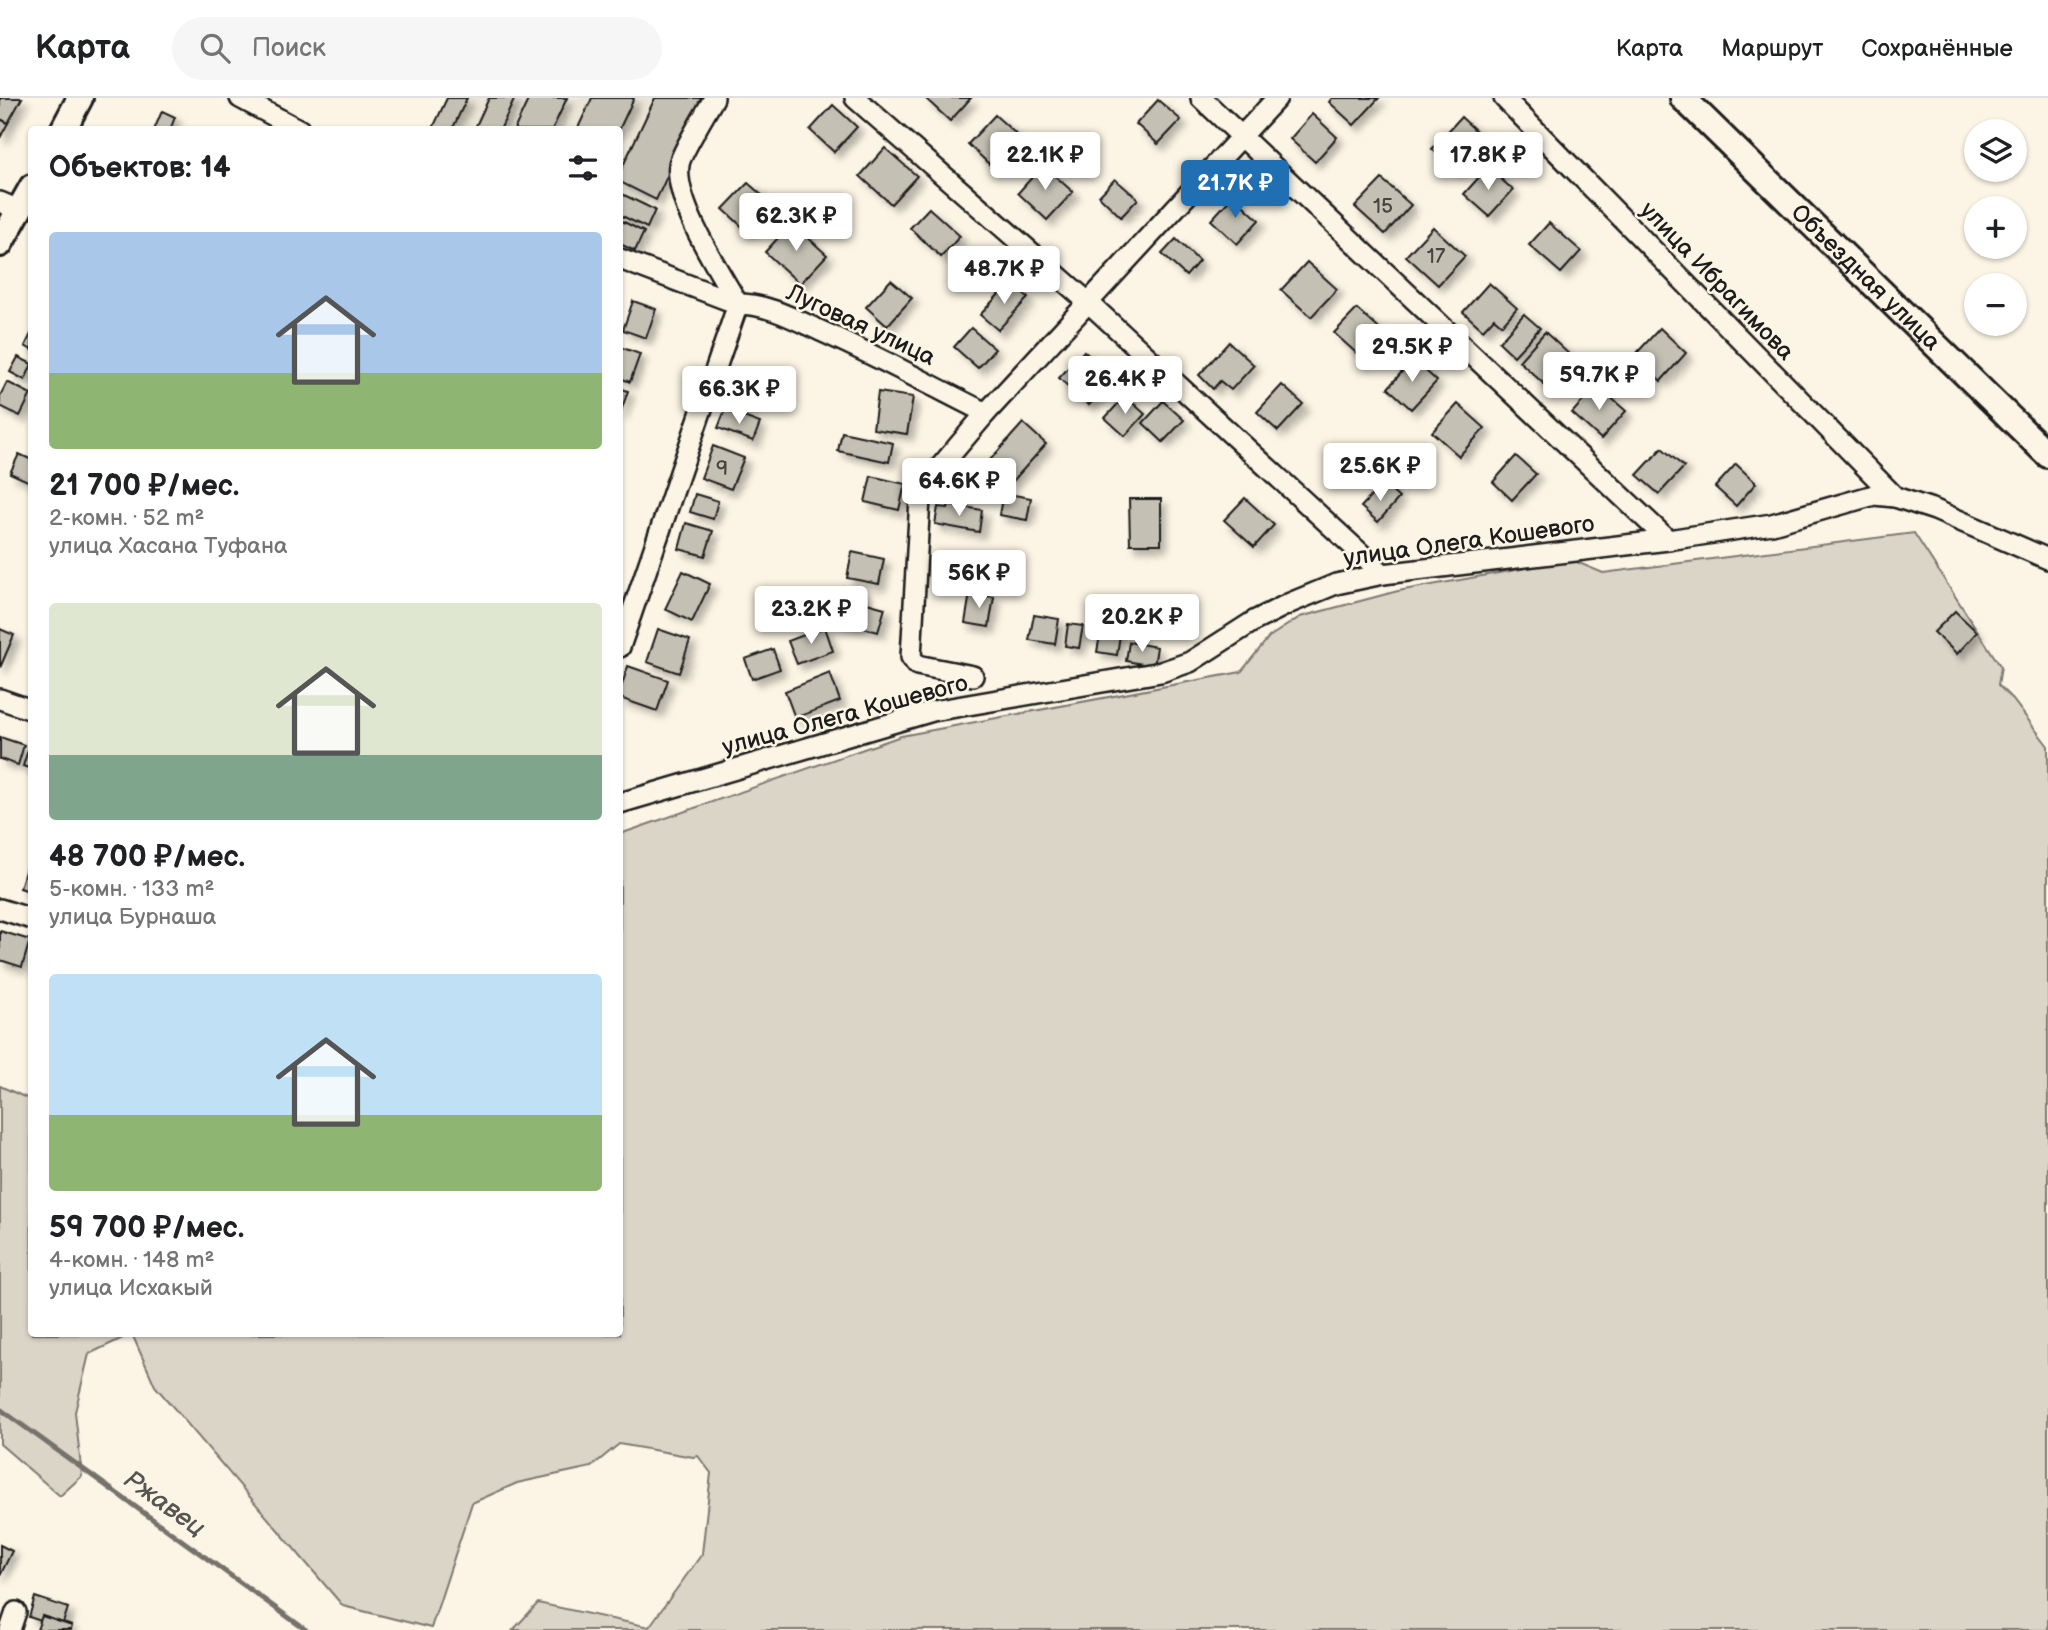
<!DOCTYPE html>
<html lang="ru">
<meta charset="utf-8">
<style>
body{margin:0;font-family:"Balsamiq Sans",sans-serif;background:#f6f6f6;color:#202124;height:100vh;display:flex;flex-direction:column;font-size:26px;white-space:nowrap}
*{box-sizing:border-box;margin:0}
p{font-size:23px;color:#757577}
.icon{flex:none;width:38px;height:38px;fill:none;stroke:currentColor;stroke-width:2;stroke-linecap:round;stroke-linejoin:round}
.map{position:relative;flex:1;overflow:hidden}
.details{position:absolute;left:28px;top:28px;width:595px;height:1211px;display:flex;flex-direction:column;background:#fff;border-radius:7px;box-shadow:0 2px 5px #0004}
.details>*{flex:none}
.tools{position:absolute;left:1964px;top:21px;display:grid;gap:14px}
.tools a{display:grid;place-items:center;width:63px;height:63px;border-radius:50%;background:#fff;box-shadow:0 2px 5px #0004;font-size:35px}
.price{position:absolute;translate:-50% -60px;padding:0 16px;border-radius:7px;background:#fff;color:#222;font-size:23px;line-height:46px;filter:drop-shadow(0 2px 4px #0008)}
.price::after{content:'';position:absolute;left:50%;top:42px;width:21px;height:16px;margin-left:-10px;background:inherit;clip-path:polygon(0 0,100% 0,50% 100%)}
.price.selected{background:#1f6fb2;color:#fff}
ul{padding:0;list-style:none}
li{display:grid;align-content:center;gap:14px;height:371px;padding:0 21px}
li span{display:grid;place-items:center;height:217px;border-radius:7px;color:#555}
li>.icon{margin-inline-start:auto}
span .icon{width:126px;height:126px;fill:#fffc;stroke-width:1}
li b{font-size:30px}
h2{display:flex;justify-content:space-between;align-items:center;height:84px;padding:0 21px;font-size:30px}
header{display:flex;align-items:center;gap:42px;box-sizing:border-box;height:98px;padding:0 35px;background:#fff;border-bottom:2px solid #e0e0e0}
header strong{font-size:33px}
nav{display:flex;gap:38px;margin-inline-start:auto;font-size:24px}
.search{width:490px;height:63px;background:#f6f6f6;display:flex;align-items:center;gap:18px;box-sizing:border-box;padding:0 24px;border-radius:38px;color:#757577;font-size:26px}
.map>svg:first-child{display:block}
</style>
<header>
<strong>Карта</strong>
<div class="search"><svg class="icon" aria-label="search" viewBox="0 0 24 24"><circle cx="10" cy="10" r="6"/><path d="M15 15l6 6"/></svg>Поиск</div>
<nav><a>Карта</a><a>Маршрут</a><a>Сохранённые</a></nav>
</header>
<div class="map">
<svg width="2048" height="1532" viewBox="0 0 2048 1532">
<defs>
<filter id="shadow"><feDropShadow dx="6" dy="6" stdDeviation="3.5" flood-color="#0004"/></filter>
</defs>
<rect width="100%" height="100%" fill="#fcf5e5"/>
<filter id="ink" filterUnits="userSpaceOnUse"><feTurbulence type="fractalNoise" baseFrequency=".0143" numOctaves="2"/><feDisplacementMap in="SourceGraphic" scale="14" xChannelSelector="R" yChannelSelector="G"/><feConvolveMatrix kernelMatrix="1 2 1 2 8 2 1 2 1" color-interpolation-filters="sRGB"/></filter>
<g filter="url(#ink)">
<polygon fill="#ebe5d6" points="452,0 699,0 630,140 620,137 620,32 437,32"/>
<g fill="#dbd5c8" stroke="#7c7872" stroke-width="2">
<polygon points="1914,435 2001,569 1998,587 2013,602 2048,648 2048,1532 513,1532 538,1505 649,1529 702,1456 711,1375 698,1358 693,1359 619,1346 591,1369 517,1385 472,1405 431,1530 343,1508 155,1288 132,1236 620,1236 620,736 901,638 1241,574 1269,539 1300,519 1398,493 1572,462 1603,475"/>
<polygon points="0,988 31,1002 32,1236 131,1236 89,1256 75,1314 82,1378 60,1398 0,1346"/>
</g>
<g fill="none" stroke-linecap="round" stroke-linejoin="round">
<polyline stroke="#75726c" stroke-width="5" points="0,1311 306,1532"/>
</g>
<g fill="#c4c0b3" stroke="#1c1c1c" stroke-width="2" filter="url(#shadow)">
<polygon points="0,0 22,0 8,25 0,21"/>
<polygon points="447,0 467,0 452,32 432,32"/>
<polygon points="489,0 515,0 500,32 474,32"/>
<polygon points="529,0 567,0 552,32 514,32"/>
<polygon points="592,0 634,0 619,32 577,32"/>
<polygon points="655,0 704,0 656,102 620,84 620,74"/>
<polygon points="925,0 971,0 950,23"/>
<polygon points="1332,0 1379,0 1354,27 1329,4"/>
<polygon points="1158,2 1181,22 1158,46 1136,26"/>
<polygon points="833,7 857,29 834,54 810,32"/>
<polygon points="162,13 175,19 170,32 154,32"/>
<polygon points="1312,16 1337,39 1315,64 1290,41"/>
<polygon points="995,17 1016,36 989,66 968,46"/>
<polygon points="1461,19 1485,41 1456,73 1432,51"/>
<polygon points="0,21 8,25 0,40"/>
<polygon points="885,50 917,78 891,106 860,78"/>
<polygon points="1043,67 1073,94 1047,122 1018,95"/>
<polygon points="1488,69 1513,92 1489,118 1464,96"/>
<polygon points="1115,81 1138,101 1121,119 1099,98"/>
<polygon points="1382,81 1411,107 1385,136 1355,109"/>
<polygon points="748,85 772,106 747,133 723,111"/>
<polygon points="620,95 655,112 647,130 620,117"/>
<polygon points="1233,98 1259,122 1237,146 1211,122"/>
<polygon points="929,110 960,138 941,159 910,130"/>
<polygon points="620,122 644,134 635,153 620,146"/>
<polygon points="792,125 827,157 800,186 765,154"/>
<polygon points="1549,125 1581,153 1561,175 1529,147"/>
<polygon points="1433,129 1465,158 1438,187 1406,158"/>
<polygon points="1176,141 1199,163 1186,178 1162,156"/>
<polygon points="1307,164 1337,191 1311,219 1281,192"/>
<polygon points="891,182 912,200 887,228 866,209"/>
<polygon points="1010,184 1028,200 998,232 980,217"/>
<polygon points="1489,185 1517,210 1502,227 1494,220 1483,232 1463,214"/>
<polygon points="633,203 656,211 646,240 623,232"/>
<polygon points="1357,211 1385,236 1363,261 1334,235"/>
<polygon points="1524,216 1540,230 1514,258 1499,244"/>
<polygon points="971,230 995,251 978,270 954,249"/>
<polygon points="1660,230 1686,255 1661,283 1634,258"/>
<polygon points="32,234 32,252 25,248"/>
<polygon points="1545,234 1571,258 1545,287 1519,263"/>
<polygon points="1229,244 1254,267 1231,292 1220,283 1213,291 1199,277"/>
<polygon points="620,249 640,256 630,284 620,280"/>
<polygon points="1084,253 1114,281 1089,307 1059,280"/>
<polygon points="18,259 32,266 25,282 10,274"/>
<polygon points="1413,261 1437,283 1411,311 1388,290"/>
<polygon points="7,284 31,296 20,318 0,308 0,298"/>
<polygon points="728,284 756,294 750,311 722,301"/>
<polygon points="1282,287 1303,306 1278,333 1257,314"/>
<polygon points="1597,287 1626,313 1601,341 1572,315"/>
<polygon points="620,290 628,293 620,316"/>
<polygon points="878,294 913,299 907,336 873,331"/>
<polygon points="1125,298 1145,316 1125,338 1105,320"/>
<polygon points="1163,303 1184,322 1163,344 1143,325"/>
<polygon points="1458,306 1485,330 1459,358 1432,334"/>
<polygon points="725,312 760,325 753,343 718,330"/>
<polygon points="1023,325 1046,346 1013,383 990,362"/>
<polygon points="842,334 893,345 889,364 838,353"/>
<polygon points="713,348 744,360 731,391 701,380"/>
<polygon points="1662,350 1684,369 1659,396 1637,377"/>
<polygon points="19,356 32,362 32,385 10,375"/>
<polygon points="1516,358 1536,376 1512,402 1493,384"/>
<polygon points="1736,366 1756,385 1736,408 1715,389"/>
<polygon points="961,369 989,374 986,392 958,387"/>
<polygon points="871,378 905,386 899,412 865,404"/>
<polygon points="1383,385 1399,400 1378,424 1361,409"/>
<polygon points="1003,395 1031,400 1027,422 999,417"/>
<polygon points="695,396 718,403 713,421 690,414"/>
<polygon points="1245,400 1274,427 1254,449 1224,422"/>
<polygon points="1129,401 1161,401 1161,446 1130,446"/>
<polygon points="949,406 982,412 979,434 935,426 938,409 948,410"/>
<polygon points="686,425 713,433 705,458 679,451"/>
<polygon points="852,454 884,461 879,486 847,480"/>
<polygon points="683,473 710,486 692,524 665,511"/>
<polygon points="844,489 865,495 863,504 885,510 878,534 835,522"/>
<polygon points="970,495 994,499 989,529 965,525"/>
<polygon points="1955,513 1977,534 1957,556 1934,534"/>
<polygon points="1034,517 1059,521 1055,546 1029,542"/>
<polygon points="1068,526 1083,528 1079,550 1065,548"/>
<polygon points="1102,526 1121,530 1117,557 1097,554"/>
<polygon points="825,529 833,553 797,566 788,543"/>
<polygon points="0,531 14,537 0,570"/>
<polygon points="658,531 690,542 679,575 647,564"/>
<polygon points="1129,544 1157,549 1154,568 1126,563"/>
<polygon points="773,551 780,571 752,581 745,561"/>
<polygon points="628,568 668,582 657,613 620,600 620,593"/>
<polygon points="830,575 840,603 795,620 785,593"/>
<polygon points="0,639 24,647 18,667 0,661"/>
<polygon points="29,649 32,650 32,671 23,668"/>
<polygon points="28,763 32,764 32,794 20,790"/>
<polygon points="0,833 30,842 22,869 0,862"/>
<polygon points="0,1447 12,1453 0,1478"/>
<polygon points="35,1499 68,1510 63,1525 42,1518 41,1523 29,1519"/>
<polygon points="42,1518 72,1528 71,1532 37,1532"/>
</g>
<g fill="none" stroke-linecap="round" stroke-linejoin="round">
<defs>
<g id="minor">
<polyline points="240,0 300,32"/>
<polyline points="855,0 1089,205 1383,476"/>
<polyline points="1201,0 1668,442"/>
<polyline points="1504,0 1895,399"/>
<polyline points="0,104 19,112"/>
<path d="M 620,161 L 738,206 C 719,173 674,105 679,67 C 680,57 707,13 714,0"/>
<path d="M 620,549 L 738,206 C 769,206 796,222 823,234 C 879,259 932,288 986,315"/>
<polyline points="973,578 917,567 911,559 920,400 925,387 986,315 1277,0"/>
<polyline points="0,601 32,612"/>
<polyline points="620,705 933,613 1161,574 1190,564 1254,523 1290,505 1336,486 1383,476 1668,442 1772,426 1874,397 1895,399 1935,412 2048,461"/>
<polyline points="0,811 32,821"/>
<polyline points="10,1532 16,1514"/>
</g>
<g id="tertiary">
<path id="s1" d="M 1683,0 L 2048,357"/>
<polyline points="63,32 80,0"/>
<polyline points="0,146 32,89"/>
</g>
</defs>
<use href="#minor" stroke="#1c1c1c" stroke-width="24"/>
<use href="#tertiary" stroke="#1c1c1c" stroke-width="30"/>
<use href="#minor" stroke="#fcf5e5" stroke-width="19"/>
<use href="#tertiary" stroke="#fcf5e5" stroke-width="24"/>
</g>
</g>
<g text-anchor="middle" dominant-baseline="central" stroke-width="5" stroke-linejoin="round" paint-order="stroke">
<g font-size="21" fill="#464542">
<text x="1383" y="108">15</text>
<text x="1436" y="158">17</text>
<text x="722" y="370">9</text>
</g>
<g font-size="24" fill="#1c1c1c" stroke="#fcf5e5">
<text stroke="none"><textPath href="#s1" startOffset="256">Объездная улица</textPath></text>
<text transform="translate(1717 183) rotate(46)">улица Ибрагимова</text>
<text transform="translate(861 227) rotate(25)">Луговая улица</text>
<text transform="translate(1469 443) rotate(-8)">улица Олега Кошевого</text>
<text transform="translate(845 617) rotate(-15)">улица Олега Кошевого</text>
</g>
<g font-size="26" font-style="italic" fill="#575551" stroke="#fcf5e5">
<text transform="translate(164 1406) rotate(36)">Ржавец</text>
</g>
</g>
</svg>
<div class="tools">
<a><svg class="icon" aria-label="layers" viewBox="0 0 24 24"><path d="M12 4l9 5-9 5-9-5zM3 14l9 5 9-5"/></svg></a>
<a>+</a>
<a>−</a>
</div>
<b class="price" style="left:1045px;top:94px">22.1K ₽</b>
<b class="price" style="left:1488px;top:94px">17.8K ₽</b>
<b class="price selected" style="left:1235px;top:122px">21.7K ₽</b>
<b class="price" style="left:796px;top:155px">62.3K ₽</b>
<b class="price" style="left:1004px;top:208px">48.7K ₽</b>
<b class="price" style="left:1412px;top:286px">29.5K ₽</b>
<b class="price" style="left:1599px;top:314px">59.7K ₽</b>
<b class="price" style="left:1125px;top:318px">26.4K ₽</b>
<b class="price" style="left:739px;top:328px">66.3K ₽</b>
<b class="price" style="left:1380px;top:405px">25.6K ₽</b>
<b class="price" style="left:959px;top:420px">64.6K ₽</b>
<b class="price" style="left:979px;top:512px">56K ₽</b>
<b class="price" style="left:811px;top:548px">23.2K ₽</b>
<b class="price" style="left:1142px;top:556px">20.2K ₽</b>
<section class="details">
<h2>Объектов: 14<svg class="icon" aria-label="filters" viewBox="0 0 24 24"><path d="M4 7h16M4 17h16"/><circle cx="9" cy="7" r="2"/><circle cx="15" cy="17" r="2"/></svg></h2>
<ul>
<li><span style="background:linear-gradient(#a9c7e8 65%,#8fb573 0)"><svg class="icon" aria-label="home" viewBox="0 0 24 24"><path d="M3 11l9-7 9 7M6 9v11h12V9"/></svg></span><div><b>21 700 ₽/мес.</b><p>2-комн. · 52 m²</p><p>улица Хасана Туфана</p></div></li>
<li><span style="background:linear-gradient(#dfe7d0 70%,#7fa58c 0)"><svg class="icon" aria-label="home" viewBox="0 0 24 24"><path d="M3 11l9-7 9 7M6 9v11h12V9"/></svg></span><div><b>48 700 ₽/мес.</b><p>5-комн. · 133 m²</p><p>улица Бурнаша</p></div></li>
<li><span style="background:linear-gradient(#bfe0f5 65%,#8fb573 0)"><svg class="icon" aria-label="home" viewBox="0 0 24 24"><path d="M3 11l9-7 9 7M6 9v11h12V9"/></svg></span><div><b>59 700 ₽/мес.</b><p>4-комн. · 148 m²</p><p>улица Исхакый</p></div></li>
</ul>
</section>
</div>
